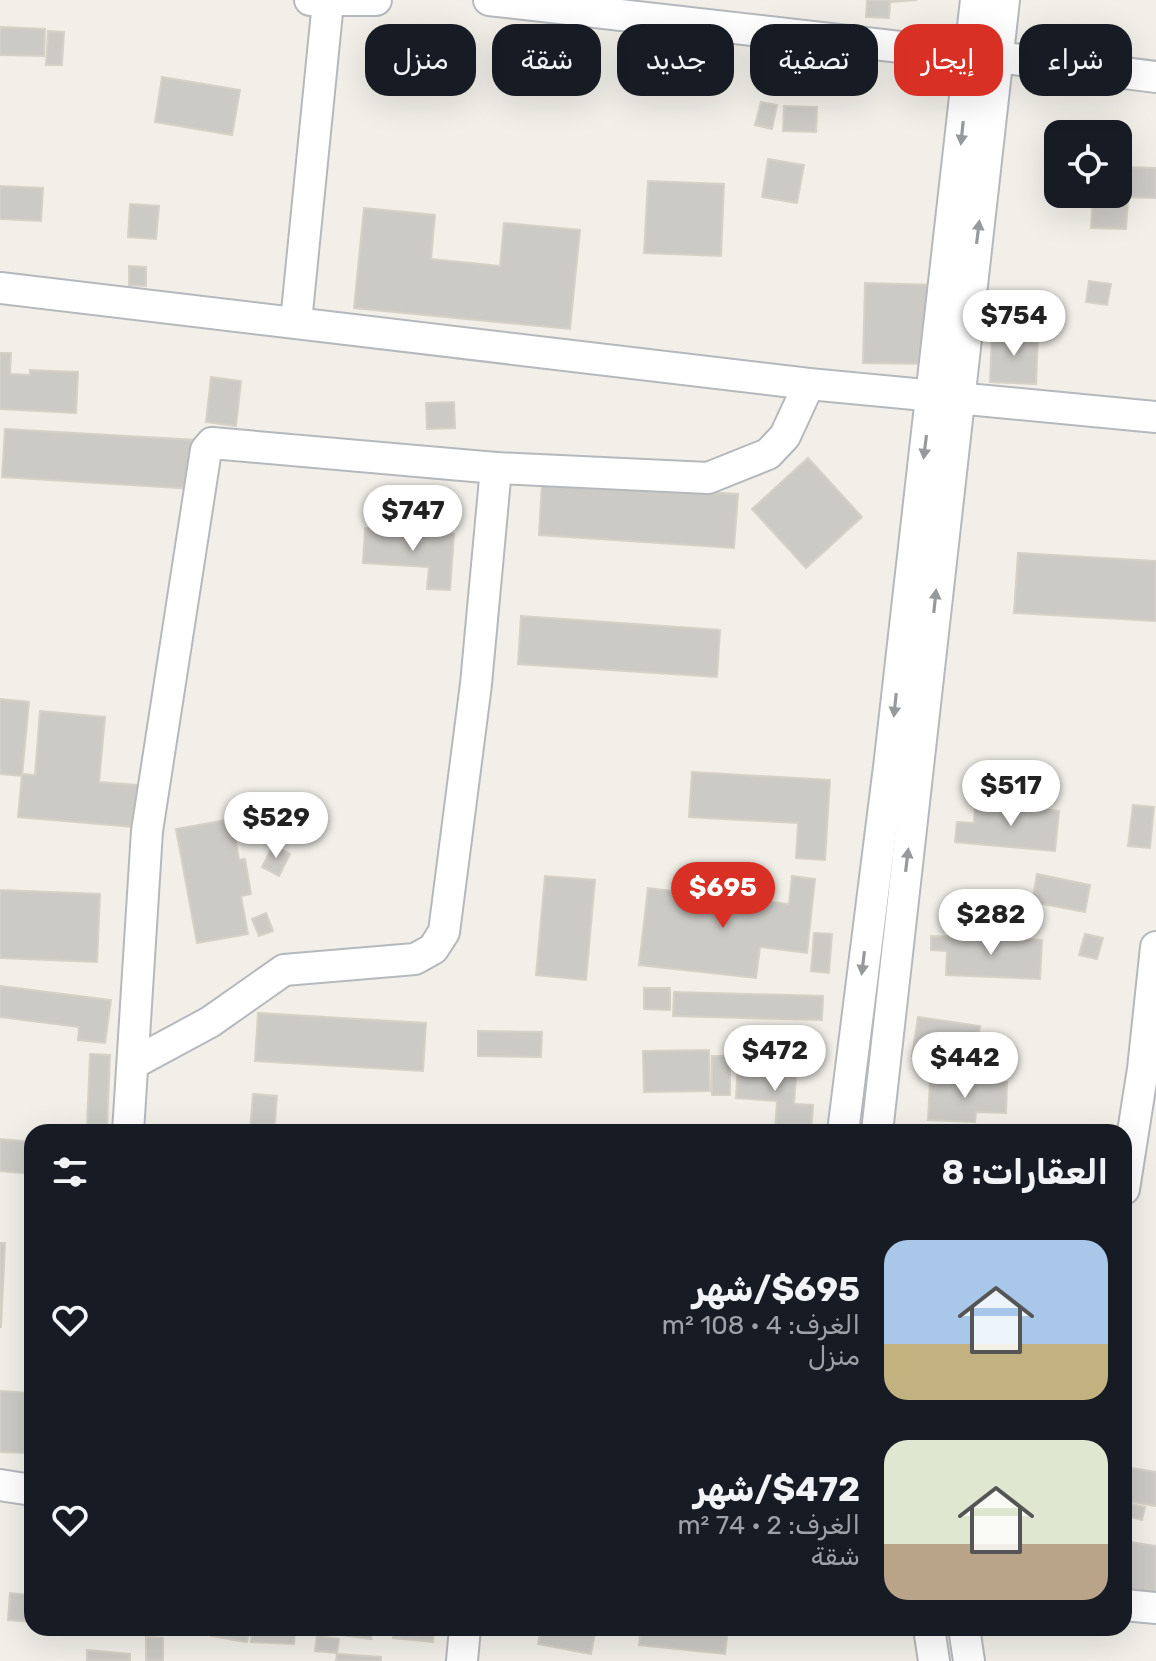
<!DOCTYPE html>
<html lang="ar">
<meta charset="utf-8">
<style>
body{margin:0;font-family:Rubik,Cairo,sans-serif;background:#242831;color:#f1f3f6;direction:rtl;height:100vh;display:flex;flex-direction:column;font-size:30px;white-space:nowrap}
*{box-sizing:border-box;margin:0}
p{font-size:26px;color:#9ea1a6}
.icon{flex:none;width:44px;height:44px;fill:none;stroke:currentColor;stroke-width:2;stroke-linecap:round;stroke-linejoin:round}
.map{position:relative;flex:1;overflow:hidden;direction:ltr}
.sheet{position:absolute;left:24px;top:1124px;width:1108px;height:512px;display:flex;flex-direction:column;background:#171b24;border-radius:24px;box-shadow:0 8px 32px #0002;direction:rtl}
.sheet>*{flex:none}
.guide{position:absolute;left:24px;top:24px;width:1108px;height:72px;direction:rtl;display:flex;gap:16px}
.tools{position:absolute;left:1044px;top:120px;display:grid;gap:16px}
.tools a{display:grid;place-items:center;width:88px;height:88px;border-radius:16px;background:#171b24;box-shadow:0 8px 32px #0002;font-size:40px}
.price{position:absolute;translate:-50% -68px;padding:0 18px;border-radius:28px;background:#fff;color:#222;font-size:26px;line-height:52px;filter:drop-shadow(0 2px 4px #0008)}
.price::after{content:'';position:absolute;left:50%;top:48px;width:24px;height:18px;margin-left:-12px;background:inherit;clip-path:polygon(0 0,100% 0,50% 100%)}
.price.active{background:#d93025;color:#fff}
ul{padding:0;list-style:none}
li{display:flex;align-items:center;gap:24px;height:200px;padding:0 24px}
li span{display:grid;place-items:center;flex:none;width:224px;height:160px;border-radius:24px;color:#555}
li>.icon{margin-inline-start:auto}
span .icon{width:96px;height:96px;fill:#fffc;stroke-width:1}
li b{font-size:34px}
h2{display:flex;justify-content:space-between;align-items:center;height:96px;padding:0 24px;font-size:34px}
.chip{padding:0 28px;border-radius:24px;background:#171b24;box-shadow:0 8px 32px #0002;font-size:28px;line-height:72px}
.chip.active{background:#d93025;color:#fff}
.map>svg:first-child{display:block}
</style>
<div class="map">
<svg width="1156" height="1661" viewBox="0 0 1156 1661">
<rect width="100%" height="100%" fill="#f1efe8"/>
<g fill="#cccac5" stroke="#d6d1c6" stroke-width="2">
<polygon points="867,0 917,0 890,2 889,18 866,17"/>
<polygon points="0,27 45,29 44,56 0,55"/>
<polygon points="48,31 64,32 62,65 46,65"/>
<polygon points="162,77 240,90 232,135 155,122"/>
<polygon points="761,102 777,105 772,129 755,125"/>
<polygon points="784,106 817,107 816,132 783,131"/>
<polygon points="1048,158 1058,159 1058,177 1046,175"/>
<polygon points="768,159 804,165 797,203 762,197"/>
<polygon points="1121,167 1156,168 1156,198 1120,197"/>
<polygon points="648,181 724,184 721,256 644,253"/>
<polygon points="0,186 43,188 41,221 0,219"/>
<polygon points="1093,198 1128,200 1126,229 1091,228"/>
<polygon points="130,204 159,206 156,239 128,237"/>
<polygon points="364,208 435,215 431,259 500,266 504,223 580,230 570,329 354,308"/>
<polygon points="129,266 146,267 146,286 129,285"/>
<polygon points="1089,281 1111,284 1107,305 1086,302"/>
<polygon points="865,283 938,285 936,364 863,363"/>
<polygon points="992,333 1038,335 1036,384 990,382"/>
<polygon points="0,353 11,353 10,374 30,375 30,370 78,372 76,413 0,409"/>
<polygon points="211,377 241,381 236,426 206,422"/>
<polygon points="454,402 455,428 427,429 426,403"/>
<polygon points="5,429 197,440 194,489 2,477"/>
<polygon points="808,458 862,517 806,568 752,509"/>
<polygon points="542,482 738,494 734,548 539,535"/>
<polygon points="365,528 454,534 450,590 427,589 429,567 363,563"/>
<polygon points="1018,553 1156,561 1156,621 1014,613"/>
<polygon points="521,616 720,630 717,677 518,664"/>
<polygon points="0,699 29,702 22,776 0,774"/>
<polygon points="40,711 105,717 99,782 149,786 145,828 18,817 22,774 35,775"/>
<polygon points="692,772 830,780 825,860 796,858 798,823 689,817"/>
<polygon points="975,803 1059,811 1055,851 955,842 957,822 974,823"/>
<polygon points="1133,805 1154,807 1150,848 1128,846"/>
<polygon points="232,819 239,860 245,859 251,894 241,896 248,934 197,943 176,829"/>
<polygon points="273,845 290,854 279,876 262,867"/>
<polygon points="1037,874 1090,885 1085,912 1032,902"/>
<polygon points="545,876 595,880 586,980 536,975"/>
<polygon points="792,876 815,879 807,953 760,947 756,978 639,965 648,888 789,904"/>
<polygon points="0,890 100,894 97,962 0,958"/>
<polygon points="266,913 273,931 259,936 252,919"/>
<polygon points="814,933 832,934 829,973 811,971"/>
<polygon points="1085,934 1103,938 1097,959 1079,955"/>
<polygon points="931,936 1042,940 1040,979 946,975 947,951 931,950"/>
<polygon points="0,986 111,1000 105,1043 78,1040 79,1027 0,1017"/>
<polygon points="644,988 670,988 670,1010 644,1009"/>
<polygon points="674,992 823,996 822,1020 673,1016"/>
<polygon points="258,1013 426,1023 423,1071 255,1061"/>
<polygon points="918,1017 980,1026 974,1066 912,1056"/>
<polygon points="478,1031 542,1032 541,1057 478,1056"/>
<polygon points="709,1050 710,1091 644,1092 643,1051"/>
<polygon points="90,1054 110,1055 107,1128 87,1127"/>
<rect x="712" y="1056" width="18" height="39"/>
<polygon points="738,1060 797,1064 794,1104 813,1105 811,1132 775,1132 777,1101 736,1098"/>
<polygon points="930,1080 1007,1082 1006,1113 976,1112 975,1122 928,1120"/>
<polygon points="253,1094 277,1096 274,1132 250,1132"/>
<polygon points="0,1139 32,1142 32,1174 0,1171"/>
<polygon points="0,1243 5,1243 1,1327 0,1327"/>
<polygon points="0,1391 31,1393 28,1453 0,1452"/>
<polygon points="1131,1468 1156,1472 1156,1506 1126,1501"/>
<polygon points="1126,1503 1145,1507 1142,1520 1124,1515"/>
<polygon points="1124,1541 1156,1546 1156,1597 1124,1592"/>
<polygon points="32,1567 32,1622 8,1620 10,1593 29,1595"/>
<polygon points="213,1628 250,1628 247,1642 211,1636"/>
<polygon points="252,1628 295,1628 294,1644 251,1642"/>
<polygon points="342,1628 372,1628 371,1639 341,1635"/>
<polygon points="394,1628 434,1628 433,1642 393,1638"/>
<polygon points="541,1628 596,1628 591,1654 538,1644"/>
<polygon points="641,1628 728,1628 725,1654 639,1645"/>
<polygon points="317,1636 339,1639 337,1653 315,1651"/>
<polygon points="146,1637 163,1638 163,1661 146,1661"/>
<polygon points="87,1650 130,1654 130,1661 87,1661"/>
<polygon points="337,1654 381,1657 381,1661 336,1661"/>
</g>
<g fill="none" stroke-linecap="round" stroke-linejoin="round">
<defs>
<g id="minor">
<polyline points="310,0 376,0"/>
<polyline points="489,0 970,55"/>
<polyline points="997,57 1156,77"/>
<polyline points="0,288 809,384 1156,417"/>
<polyline points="296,322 328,2"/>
<polyline points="134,1063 210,1022 284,970 415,959 433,949 444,932 476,684 496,468"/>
<polyline points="128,1132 147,831 206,450 212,443 496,468 708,478 768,454 785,436 809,384"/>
<polyline points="843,1132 890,759 976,0"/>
<polyline points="877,1132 1004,0"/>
<polyline points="1124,1189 1143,1069 1156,947"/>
<polyline points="0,1485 32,1490"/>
<polyline points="1124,1605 1156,1608"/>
<polyline points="929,1628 934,1661"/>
<polyline points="964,1628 969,1661"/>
<polyline points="462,1661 465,1628"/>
</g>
</defs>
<use href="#minor" stroke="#b5b8bc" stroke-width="34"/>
<use href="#minor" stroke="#fff" stroke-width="30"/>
</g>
<defs><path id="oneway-solid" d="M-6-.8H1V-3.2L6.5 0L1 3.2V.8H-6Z" transform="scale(2)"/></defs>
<g fill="#979a9d">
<use href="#oneway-solid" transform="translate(962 133) rotate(96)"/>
<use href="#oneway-solid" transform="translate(978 232) rotate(-83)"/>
<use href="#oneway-solid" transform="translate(925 447) rotate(97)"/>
<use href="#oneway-solid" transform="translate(935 601) rotate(-84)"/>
<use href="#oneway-solid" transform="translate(895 705) rotate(96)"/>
<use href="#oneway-solid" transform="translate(907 860) rotate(-83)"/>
<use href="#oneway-solid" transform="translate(863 963) rotate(97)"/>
</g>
</svg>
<div class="tools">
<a><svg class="icon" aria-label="locate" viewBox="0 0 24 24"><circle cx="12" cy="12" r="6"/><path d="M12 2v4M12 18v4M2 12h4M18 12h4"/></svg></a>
</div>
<b class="price" style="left:1014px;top:358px">$754</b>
<b class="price" style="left:413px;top:553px">$747</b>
<b class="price" style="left:1011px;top:828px">$517</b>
<b class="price" style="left:276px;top:860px">$529</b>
<b class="price active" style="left:723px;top:930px">$695</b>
<b class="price" style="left:991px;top:957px">$282</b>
<b class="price" style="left:775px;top:1093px">$472</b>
<b class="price" style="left:965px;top:1100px">$442</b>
<div class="guide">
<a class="chip">شراء</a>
<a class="chip active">إيجار</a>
<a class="chip">تصفية</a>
<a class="chip">جديد</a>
<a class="chip">شقة</a>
<a class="chip">منزل</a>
</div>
<section class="sheet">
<h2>العقارات: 8<svg class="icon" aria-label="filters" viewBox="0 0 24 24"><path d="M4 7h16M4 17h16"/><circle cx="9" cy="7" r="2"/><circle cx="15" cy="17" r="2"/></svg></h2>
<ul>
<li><span style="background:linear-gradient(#a9c7e8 65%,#c2b280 0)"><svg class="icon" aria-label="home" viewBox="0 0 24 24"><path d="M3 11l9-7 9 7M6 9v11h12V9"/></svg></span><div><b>$695/شهر</b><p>الغرف: 4 · 108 m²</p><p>منزل</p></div><svg class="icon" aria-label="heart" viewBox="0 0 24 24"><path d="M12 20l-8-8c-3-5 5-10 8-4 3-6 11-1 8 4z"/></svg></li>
<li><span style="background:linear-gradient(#dfe7d0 65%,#b9a48a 0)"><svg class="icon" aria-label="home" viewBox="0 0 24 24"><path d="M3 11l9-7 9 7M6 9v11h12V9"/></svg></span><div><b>$472/شهر</b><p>الغرف: 2 · 74 m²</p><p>شقة</p></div><svg class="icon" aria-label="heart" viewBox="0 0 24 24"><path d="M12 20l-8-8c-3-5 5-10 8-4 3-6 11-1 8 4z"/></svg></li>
</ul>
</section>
</div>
